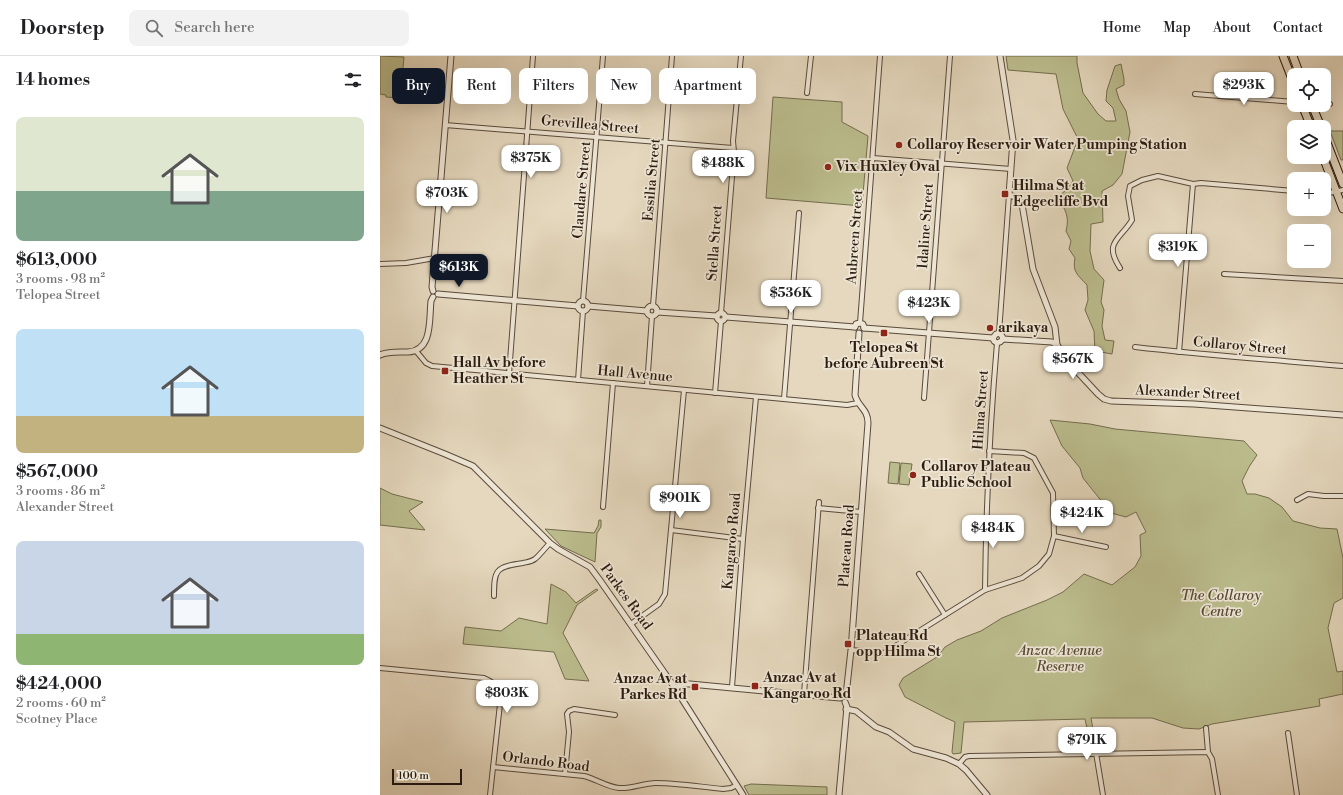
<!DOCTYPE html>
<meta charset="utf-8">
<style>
body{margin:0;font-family:"Libre Bodoni",serif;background:#f2f2f2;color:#202124;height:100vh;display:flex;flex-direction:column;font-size:15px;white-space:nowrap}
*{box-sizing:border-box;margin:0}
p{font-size:13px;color:#757577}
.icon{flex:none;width:22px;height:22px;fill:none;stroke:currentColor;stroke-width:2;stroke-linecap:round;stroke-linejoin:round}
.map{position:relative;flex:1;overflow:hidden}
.side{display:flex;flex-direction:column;background:#fff;width:380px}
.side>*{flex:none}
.guide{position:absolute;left:12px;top:12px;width:380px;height:36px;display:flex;gap:8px}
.tools{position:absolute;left:907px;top:12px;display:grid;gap:8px}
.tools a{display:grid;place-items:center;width:44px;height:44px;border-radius:8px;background:#fff;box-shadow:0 4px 16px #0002;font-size:20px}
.scale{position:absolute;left:12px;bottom:10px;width:70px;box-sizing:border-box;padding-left:4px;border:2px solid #2c1b10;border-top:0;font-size:11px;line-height:14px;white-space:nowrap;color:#2c1b10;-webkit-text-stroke:3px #eee6d5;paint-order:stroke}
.price{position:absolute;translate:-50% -34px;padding:0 9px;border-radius:8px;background:#fff;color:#222;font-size:13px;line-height:26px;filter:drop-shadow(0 1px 2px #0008)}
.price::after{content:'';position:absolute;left:50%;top:24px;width:12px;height:9px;margin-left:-6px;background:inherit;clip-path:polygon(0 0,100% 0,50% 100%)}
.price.on{background:#111827;color:#fff}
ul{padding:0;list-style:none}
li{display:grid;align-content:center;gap:8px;height:212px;padding:0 16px}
li span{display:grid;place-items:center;height:124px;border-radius:8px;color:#555}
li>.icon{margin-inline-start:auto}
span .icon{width:72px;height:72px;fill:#fffc;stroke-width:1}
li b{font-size:17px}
h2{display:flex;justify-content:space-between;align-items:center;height:48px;padding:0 16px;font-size:17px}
.tag{padding:0 14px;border-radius:8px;background:#fff;box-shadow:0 4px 16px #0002;font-size:14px;line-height:36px}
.tag.on{background:#111827;color:#fff}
header{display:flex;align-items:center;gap:24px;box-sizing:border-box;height:56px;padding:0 20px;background:#fff;border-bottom:1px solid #e0e0e0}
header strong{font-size:19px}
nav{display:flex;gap:22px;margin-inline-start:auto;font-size:14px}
.search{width:280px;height:36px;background:#f2f2f2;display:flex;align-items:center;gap:10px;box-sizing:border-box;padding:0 14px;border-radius:8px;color:#757577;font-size:15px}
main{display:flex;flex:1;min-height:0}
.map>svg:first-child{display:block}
</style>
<header>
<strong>Doorstep</strong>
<div class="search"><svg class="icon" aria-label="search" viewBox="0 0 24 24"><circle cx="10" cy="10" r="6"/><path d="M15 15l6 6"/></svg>Search here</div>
<nav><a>Home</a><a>Map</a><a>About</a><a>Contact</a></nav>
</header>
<main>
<section class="side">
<h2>14 homes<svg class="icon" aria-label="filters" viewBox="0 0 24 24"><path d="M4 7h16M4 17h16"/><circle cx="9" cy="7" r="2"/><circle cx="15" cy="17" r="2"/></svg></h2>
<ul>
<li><span style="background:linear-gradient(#dfe7d0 60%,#7fa58c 0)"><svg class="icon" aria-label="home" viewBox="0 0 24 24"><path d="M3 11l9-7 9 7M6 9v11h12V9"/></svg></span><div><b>$613,000</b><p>3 rooms · 98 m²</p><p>Telopea Street</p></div></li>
<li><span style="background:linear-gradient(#bfe0f5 70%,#c2b280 0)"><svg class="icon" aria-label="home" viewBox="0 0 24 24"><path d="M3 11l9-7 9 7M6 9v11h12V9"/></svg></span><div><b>$567,000</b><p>3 rooms · 86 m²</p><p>Alexander Street</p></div></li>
<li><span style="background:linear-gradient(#c9d6e8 75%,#8fb573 0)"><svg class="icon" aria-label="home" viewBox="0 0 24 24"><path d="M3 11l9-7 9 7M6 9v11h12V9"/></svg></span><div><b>$424,000</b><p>2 rooms · 60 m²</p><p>Scotney Place</p></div></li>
</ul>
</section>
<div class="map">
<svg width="963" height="739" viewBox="0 0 963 739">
<rect width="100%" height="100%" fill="#e5d8be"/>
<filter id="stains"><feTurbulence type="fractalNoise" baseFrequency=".005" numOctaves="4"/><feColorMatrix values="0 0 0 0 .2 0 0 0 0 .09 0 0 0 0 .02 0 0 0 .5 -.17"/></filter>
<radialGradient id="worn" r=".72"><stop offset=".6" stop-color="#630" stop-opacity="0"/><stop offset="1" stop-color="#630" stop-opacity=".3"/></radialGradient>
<g fill="#bbbc8d" stroke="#746c4e">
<polygon points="0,0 24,1 20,42 6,41 6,39 0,38"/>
<path d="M 626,0 L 697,0 L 697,7 L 703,37 L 718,58 L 726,65 L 736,65 L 733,52 L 726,45 L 727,34 L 735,10 L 741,8 L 744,23 L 744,29 L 736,33 L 739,43 L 746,55 L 750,76 L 742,118 L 733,129 L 722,135 L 723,166 L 711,168 L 710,195 L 714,213 L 724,224 L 721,246 L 724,254 L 722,270 L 725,284 L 734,285 L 732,298 L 715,295 L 714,275 L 705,254 L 708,244 L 707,229 C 698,219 692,216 695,202 L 689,193 L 691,185 L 686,175 C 690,160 685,154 678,141 L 687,133 L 693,125 L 687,112 L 698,83 L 683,53 L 676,18 L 628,14 Z"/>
<polygon points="393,41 462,46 462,66 488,80 482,150 386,142"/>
<polygon points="950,75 963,75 963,104 961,104"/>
<polygon points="670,364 710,368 735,373 864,385 877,399 869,411 862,425 867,438 875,438 889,442 902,451 913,465 940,472 957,473 963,502 963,542 954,547 948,572 957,616 963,615 963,638 939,643 940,650 832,668 819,673 803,672 772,662 711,662 716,691 711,691 705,663 584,666 581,697 573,698 572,696 575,666 564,661 525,641 519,629 523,622 557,601 565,591 577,584 601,575 622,562 667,544 683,536 704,518 732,529 755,511 761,500 760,479 766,476 756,456 746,461 731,457 703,422 700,412 682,390"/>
<polygon points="510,406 520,407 518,428 508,427"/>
<polygon points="521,407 532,408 529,429 519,428"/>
<polygon points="0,432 12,438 43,446 29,455 45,474 0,469"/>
<polygon points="219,464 221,464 221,471 217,477 215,506 181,490 165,473 214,477 218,470"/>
<polygon points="171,528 186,536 196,547 216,533 218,534 197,549 183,577 209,625 185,623 174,596 83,588 85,571 121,575 139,562 167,568"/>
<polygon points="371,728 447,731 447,739 369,739 364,730"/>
</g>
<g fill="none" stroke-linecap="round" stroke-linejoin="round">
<defs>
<g id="minor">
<polyline points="427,37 431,0"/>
<polyline points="815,38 914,46"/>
<polyline points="944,48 950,48"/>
<polyline points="65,69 353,92"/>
<polyline points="493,102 631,113"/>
<polyline points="944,138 963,134"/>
<polyline points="0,208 26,207 55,202"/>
<path d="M 740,212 C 723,186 740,184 752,164 L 748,140 L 750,130 L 762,124 L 778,120 L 813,128 L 821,127 L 914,135"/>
<polyline points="844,218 963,225"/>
<polyline points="203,245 223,0"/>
<polyline points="273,250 292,0"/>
<polyline points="341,257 354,96 353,85 361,0"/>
<polyline points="480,267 500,0"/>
<polyline points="619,277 629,139"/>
<path d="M 755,291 C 824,299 894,304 963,310"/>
<polyline points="36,295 46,307 52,310 467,349 478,347"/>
<polyline points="799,296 813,128"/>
<polyline points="129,318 153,0"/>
<polyline points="198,324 203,255"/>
<polyline points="267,330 272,260"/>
<polyline points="335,337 341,265"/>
<polyline points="544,342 570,0"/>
<polyline points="404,343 419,157"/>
<polyline points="917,444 928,438 944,440 963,440"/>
<polyline points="223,451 233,327"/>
<polyline points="438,452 481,456"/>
<polyline points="291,474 363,483"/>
<polyline points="674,480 726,491"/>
<polyline points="539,518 565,559"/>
<polyline points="605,534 642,522 659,510 669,498 674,480 673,437 654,402 644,397 609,395"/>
<path d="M 114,540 C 114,513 116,511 143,507 C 147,506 151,506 155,503 C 160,499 165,492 170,487"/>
<polyline points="251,568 279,548 285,538 304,334"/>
<path d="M 471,594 L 504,597 L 605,534 C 606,451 610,369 617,287"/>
<path d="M 0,612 L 104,622 C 118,628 119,633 120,648 L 110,739"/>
<polyline points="352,631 363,483 376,341"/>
<polyline points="424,638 439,446"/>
<polyline points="826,672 828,696"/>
<polyline points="908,677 917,739"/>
<polyline points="716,697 723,739"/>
<polyline points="579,708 585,701 589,700 828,696 832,703 838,739"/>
<path d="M 113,711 L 204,720 C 216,723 227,731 239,732 C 252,733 263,727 276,727 C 298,727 321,731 343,733 L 351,732 L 357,729"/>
<polyline points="185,718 189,676 187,658 189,655 194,653 235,659"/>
</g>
<g id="tertiary">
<polyline points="620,0 633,84 629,139 638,142 642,148 653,213 675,271 677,289"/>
<polyline points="53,235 52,231 71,0"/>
<polyline points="58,238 198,250"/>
<circle cx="203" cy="250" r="5"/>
<circle cx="272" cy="255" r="5"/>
<polyline points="208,250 267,255"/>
<polyline points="277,256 337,260"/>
<circle cx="341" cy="261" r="4"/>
<polyline points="346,261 475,271"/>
<polyline points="475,271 476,268 480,267 483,268 484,272"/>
<polyline points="484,272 613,282"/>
<polyline points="613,282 616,278 619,277 622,280 623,283"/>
<polyline points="613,282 614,285 617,287 620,286 623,283"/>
<polyline points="623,283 672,286 677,289 691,309 718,338 724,343 731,345 814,348 963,359"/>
<path d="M 0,299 C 8,295 19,296 28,296 C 53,295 49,263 51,245 L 53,241"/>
<polyline points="0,372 65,398 93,410 170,487 178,493 210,511 219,523 295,632 363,739"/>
<polyline points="295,632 303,628 310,628 460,642"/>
<path d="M 466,639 L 471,594 L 488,367 C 488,353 478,351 475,339 L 479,277"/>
<polyline points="466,653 476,655 496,671 509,676 533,693 566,702 579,708 586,714 607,739"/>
<polyline points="459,739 467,651 465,646"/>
</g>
<g id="trunk">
<polyline points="903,0 914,28"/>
<polyline points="913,0 920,19"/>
<polyline points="922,49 931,71"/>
<polyline points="932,49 941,71"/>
<polyline points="944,79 963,128"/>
<polyline points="943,101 963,153"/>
</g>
</defs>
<use href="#minor" stroke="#5a4a3c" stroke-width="6"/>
<use href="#tertiary" stroke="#5a4a3c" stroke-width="7"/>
<use href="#trunk" stroke="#2c1b10" stroke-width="9"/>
<use href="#minor" stroke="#eee6d5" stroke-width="4"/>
<use href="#tertiary" stroke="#eee6d5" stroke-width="5"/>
<use href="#trunk" stroke="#e5d8be" stroke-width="7"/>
</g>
<g fill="#8f2418" stroke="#eee6d5" stroke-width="1.5">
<circle cx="519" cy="89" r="4"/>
<circle cx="448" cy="111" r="4"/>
<rect x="621" y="134" width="8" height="8" rx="2"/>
<circle cx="610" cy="272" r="4"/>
<rect x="500" y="273" width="8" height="8" rx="2"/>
<rect x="61" y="311" width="8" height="8" rx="2"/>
<circle cx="533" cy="419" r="4"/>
<rect x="464" y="584" width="8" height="8" rx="2"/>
<rect x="371" y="626" width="8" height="8" rx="2"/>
<rect x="311" y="627" width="8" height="8" rx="2"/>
</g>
<g text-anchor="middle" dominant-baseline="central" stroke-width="3.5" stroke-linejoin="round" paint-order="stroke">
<g font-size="14" fill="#2c1b10" stroke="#eee6d5">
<text transform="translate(210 69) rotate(5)">Grevillea Street</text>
<text transform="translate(272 124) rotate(-85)">Essilia Street</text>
<text transform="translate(202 134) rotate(-85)">Claudare Street</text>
<text transform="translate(546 170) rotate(-86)">Idaline Street</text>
<text transform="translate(475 181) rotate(-86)">Aubreen Street</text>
<text transform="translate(335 187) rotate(-86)">Stella Street</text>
<text transform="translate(860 290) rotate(5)">Collaroy Street</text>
<text transform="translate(255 318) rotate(5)">Hall Avenue</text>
<text transform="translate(808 337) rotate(3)">Alexander Street</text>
<text transform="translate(601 354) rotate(-86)">Hilma Street</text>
<text transform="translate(352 485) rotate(-85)">Kangaroo Road</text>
<text transform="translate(467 490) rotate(-86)">Plateau Road</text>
<text transform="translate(246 541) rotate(54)">Parkes Road</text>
<text transform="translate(166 706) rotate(7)">Orlando Road</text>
</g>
<g font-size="14" font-weight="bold" fill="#2c1b10" stroke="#eee6d5" text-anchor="start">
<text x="527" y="89">Collaroy Reservoir Water Pumping Station</text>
<text x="456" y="111">Vix Huxley Oval</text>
<text x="633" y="130">Hilma St at<tspan x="633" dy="16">Edgecliffe Bvd</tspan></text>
<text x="618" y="272">arikaya</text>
<text x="504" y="292" text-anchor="middle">Telopea St<tspan x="504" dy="16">before Aubreen St</tspan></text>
<text x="73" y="307">Hall Av before<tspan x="73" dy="16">Heather St</tspan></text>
<text x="541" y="411">Collaroy Plateau<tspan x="541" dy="16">Public School</tspan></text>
<text x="476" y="580">Plateau Rd<tspan x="476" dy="16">opp Hilma St</tspan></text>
<text x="383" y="622">Anzac Av at<tspan x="383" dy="16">Kangaroo Rd</tspan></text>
<text x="307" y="623" text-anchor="end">Anzac Av at<tspan x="307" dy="16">Parkes Rd</tspan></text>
</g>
<g font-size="14" font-style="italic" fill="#574b36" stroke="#eee6d5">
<text x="841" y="540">The Collaroy<tspan x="841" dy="16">Centre</tspan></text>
<text x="680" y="595">Anzac Avenue<tspan x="680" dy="16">Reserve</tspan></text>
</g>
</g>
<rect width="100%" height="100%" filter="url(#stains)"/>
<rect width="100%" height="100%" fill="url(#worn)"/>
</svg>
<div class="tools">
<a><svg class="icon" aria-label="locate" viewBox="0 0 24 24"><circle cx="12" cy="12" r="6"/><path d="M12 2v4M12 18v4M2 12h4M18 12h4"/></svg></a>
<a><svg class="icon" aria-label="layers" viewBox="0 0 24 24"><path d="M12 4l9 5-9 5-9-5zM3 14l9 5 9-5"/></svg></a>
<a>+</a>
<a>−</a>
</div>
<div class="scale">100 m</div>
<b class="price" style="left:864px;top:50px">$293K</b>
<b class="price" style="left:151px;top:123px">$375K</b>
<b class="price" style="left:343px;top:128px">$488K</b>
<b class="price" style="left:67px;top:158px">$703K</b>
<b class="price" style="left:798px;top:212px">$319K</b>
<b class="price on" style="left:79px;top:232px">$613K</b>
<b class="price" style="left:411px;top:258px">$536K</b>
<b class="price" style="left:549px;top:268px">$423K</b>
<b class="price" style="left:693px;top:324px">$567K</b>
<b class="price" style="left:300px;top:463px">$901K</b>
<b class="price" style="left:702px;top:478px">$424K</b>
<b class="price" style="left:613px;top:493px">$484K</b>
<b class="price" style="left:127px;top:658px">$803K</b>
<b class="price" style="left:707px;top:705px">$791K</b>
<div class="guide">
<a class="tag on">Buy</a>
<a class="tag">Rent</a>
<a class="tag">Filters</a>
<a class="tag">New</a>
<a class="tag">Apartment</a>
</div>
</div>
</main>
